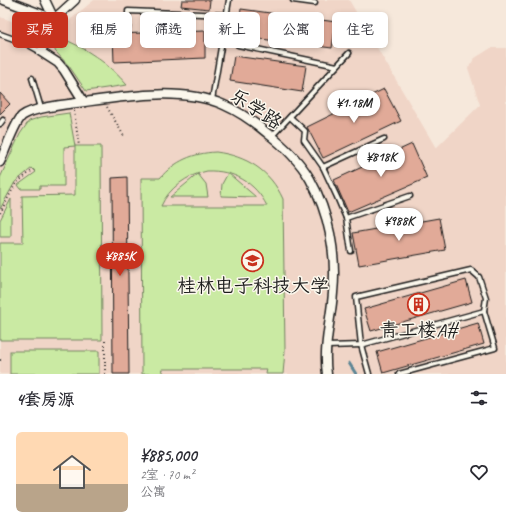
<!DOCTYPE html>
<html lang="zh">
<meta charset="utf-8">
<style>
body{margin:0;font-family:Caveat,"LXGW WenKai TC",sans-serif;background:#f2f2f3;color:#2b2b33;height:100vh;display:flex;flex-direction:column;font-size:15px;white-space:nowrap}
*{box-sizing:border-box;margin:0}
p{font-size:13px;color:#7c7c81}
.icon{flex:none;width:22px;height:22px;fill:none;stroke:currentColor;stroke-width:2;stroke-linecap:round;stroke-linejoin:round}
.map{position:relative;height:374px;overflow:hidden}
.panel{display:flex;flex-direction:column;background:#fff;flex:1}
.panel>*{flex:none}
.hud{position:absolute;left:12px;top:12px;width:482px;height:36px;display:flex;gap:8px}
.price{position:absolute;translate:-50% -34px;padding:0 9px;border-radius:14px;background:#fff;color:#222;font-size:13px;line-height:26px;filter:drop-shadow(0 1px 2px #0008)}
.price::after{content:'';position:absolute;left:50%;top:24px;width:12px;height:9px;margin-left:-6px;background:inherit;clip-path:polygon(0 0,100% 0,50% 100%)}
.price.current{background:#c8321e;color:#fff}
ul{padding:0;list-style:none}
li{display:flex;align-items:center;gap:12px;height:100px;padding:0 16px}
li span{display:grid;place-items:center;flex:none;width:112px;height:80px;border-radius:6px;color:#555}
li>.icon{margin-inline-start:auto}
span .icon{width:48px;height:48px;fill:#fffc;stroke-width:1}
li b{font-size:17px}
h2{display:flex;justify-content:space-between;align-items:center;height:48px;padding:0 16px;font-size:17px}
.chip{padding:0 14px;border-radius:6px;background:#fff;box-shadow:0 2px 6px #0003;font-size:14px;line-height:36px}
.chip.current{background:#c8321e;color:#fff}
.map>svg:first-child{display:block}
</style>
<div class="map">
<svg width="506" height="374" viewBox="0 0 506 374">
<rect width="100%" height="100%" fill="#f6e8db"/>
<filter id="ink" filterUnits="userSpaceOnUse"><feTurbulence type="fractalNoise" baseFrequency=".025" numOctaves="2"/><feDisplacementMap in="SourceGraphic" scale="8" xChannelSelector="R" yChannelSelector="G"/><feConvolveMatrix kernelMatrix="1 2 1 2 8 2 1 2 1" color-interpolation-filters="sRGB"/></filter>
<g filter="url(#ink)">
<polygon fill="#f0d5c7" points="94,0 349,0 436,148 480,105 468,68 475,58 491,48 506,48 506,374 0,374 0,17 58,37 65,24"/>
<g fill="#caeaa3" stroke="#738360" fill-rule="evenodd">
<path d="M 58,37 C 84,46 109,64 127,85 L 86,91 L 69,66 L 55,51 Z"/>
<polygon points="69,113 75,146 101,146 102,340 0,340 0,243 23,243 22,196 75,195 75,146 64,147 64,186 40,186 40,189 21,189 18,185 36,172 32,168 15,182 0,209 0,178 20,134 29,121 41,117"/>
<path d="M 216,152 C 246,156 270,170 283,199 L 285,351 L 283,374 L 266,374 L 267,369 L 162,369 L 164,374 L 142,374 L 141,178 L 160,178 C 175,161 193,153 216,152 ZM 207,171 C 233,170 255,182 267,206 L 161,206 C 169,188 187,175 207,171 Z"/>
<polygon points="228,173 256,197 221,196 222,184"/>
<polygon points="198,174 206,184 208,197 170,197"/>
<polygon points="11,199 11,237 0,237 0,220"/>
<rect x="10" y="351" width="89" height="23"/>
</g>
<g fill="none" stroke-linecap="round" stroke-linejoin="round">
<polyline stroke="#5b8595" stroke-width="3" points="349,363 356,374"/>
</g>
<g fill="#e1aa98" stroke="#1c1c1c">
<polygon points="182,0 210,0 209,9 181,6"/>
<polygon points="241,9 336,22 332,48 237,36"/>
<polygon points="205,31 205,58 114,62 113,34"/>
<polygon points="234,56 306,66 302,92 230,81"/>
<polygon points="384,89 401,121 323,158 307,127"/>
<polygon points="0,93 10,104 0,114"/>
<polygon points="412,144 427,178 348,212 334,180"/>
<polygon points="127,177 129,374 113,374 112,178"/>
<polygon points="439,218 445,250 359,265 353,233"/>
<polygon points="466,280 472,302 371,331 364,309"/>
<polygon points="478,323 484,344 383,373 377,352"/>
</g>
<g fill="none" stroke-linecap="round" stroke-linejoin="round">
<defs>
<g id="lane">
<polyline points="293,0 315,3"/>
<polyline points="128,27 128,11 226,15"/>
<polyline points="0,34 25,43 41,52"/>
<polyline points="238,45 337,66"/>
<polyline points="32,78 41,108"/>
<polyline points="212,100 229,0"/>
<polyline points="290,117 305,131 304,140 323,167 337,197 346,218 351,251"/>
<polyline points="0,124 3,120"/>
<polyline points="272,136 349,53"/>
<polyline points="323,167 384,139"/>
<polyline points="346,218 410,196"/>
<polyline points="327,346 361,345 484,311"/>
<polyline points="369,374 361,345 356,297 471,270 479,277 486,298 484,311 495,348 399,374"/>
</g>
<g id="street">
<polyline points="4,0 54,19"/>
<polyline points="45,0 54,19"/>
<polyline points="75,0 54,19 41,52 58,63 64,70 84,102"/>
<path d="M 0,162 C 4,153 15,122 22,116 C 33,107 69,104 84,102 C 127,96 183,87 224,105 C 240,112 254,122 267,133 C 284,146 299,160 310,179 C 329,213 337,254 333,293 C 331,320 323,347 327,374"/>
</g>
</defs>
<use href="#lane" stroke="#1c1c1c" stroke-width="7"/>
<use href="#street" stroke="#1c1c1c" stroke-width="11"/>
<g stroke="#1c1c1c" stroke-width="2" stroke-dasharray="1 3" stroke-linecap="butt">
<polyline points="107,107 125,138"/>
<polyline points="74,111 79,146"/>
<polyline points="0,213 16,183 33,170"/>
<polyline points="105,341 105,374"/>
<polyline points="0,360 1,360"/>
</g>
<use href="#lane" stroke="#fbf7ec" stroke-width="4"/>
<use href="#street" stroke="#fbf7ec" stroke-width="8"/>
</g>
</g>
<defs>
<symbol id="university-ring" viewBox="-11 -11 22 22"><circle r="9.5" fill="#fbf7ec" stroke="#c8321e" stroke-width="1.5"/><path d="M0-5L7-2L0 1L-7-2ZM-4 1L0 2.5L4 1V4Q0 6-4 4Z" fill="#c8321e"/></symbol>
<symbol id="building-ring" viewBox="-11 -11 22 22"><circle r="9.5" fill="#fbf7ec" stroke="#c8321e" stroke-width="1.5"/><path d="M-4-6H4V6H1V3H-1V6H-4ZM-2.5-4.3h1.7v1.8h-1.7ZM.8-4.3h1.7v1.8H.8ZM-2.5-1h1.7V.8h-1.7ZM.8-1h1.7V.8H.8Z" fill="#c8321e"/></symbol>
</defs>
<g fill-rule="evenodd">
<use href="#university-ring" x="240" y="248" width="25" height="25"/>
<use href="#building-ring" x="406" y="292" width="25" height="25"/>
</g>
<g text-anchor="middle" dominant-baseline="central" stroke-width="3" stroke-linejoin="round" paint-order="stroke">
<g font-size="19" fill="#1c1c1c" stroke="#fbf7ec">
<text transform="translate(256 109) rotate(33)">乐学路</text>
</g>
<g font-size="19" fill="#1c1c1c" stroke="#fbf7ec">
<text x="253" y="286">桂林电子科技大学</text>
<text x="418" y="330">青工楼A#</text>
</g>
</g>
</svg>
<b class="price" style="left:354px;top:124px">¥1.18M</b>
<b class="price" style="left:381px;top:178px">¥818K</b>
<b class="price" style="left:399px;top:242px">¥988K</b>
<b class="price current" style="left:120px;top:277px">¥885K</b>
<div class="hud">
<a class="chip current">买房</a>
<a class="chip">租房</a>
<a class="chip">筛选</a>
<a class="chip">新上</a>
<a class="chip">公寓</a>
<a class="chip">住宅</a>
</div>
</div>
<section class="panel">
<h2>4套房源<svg class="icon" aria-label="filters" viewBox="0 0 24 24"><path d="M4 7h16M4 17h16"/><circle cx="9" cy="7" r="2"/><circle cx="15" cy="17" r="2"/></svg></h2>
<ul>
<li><span style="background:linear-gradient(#ffd9b3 65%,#b9a48a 0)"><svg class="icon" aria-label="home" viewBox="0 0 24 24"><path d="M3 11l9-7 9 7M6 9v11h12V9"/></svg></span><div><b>¥885,000</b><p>2室 · 70 m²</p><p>公寓</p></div><svg class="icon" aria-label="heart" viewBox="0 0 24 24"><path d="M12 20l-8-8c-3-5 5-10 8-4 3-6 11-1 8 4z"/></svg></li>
</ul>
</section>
